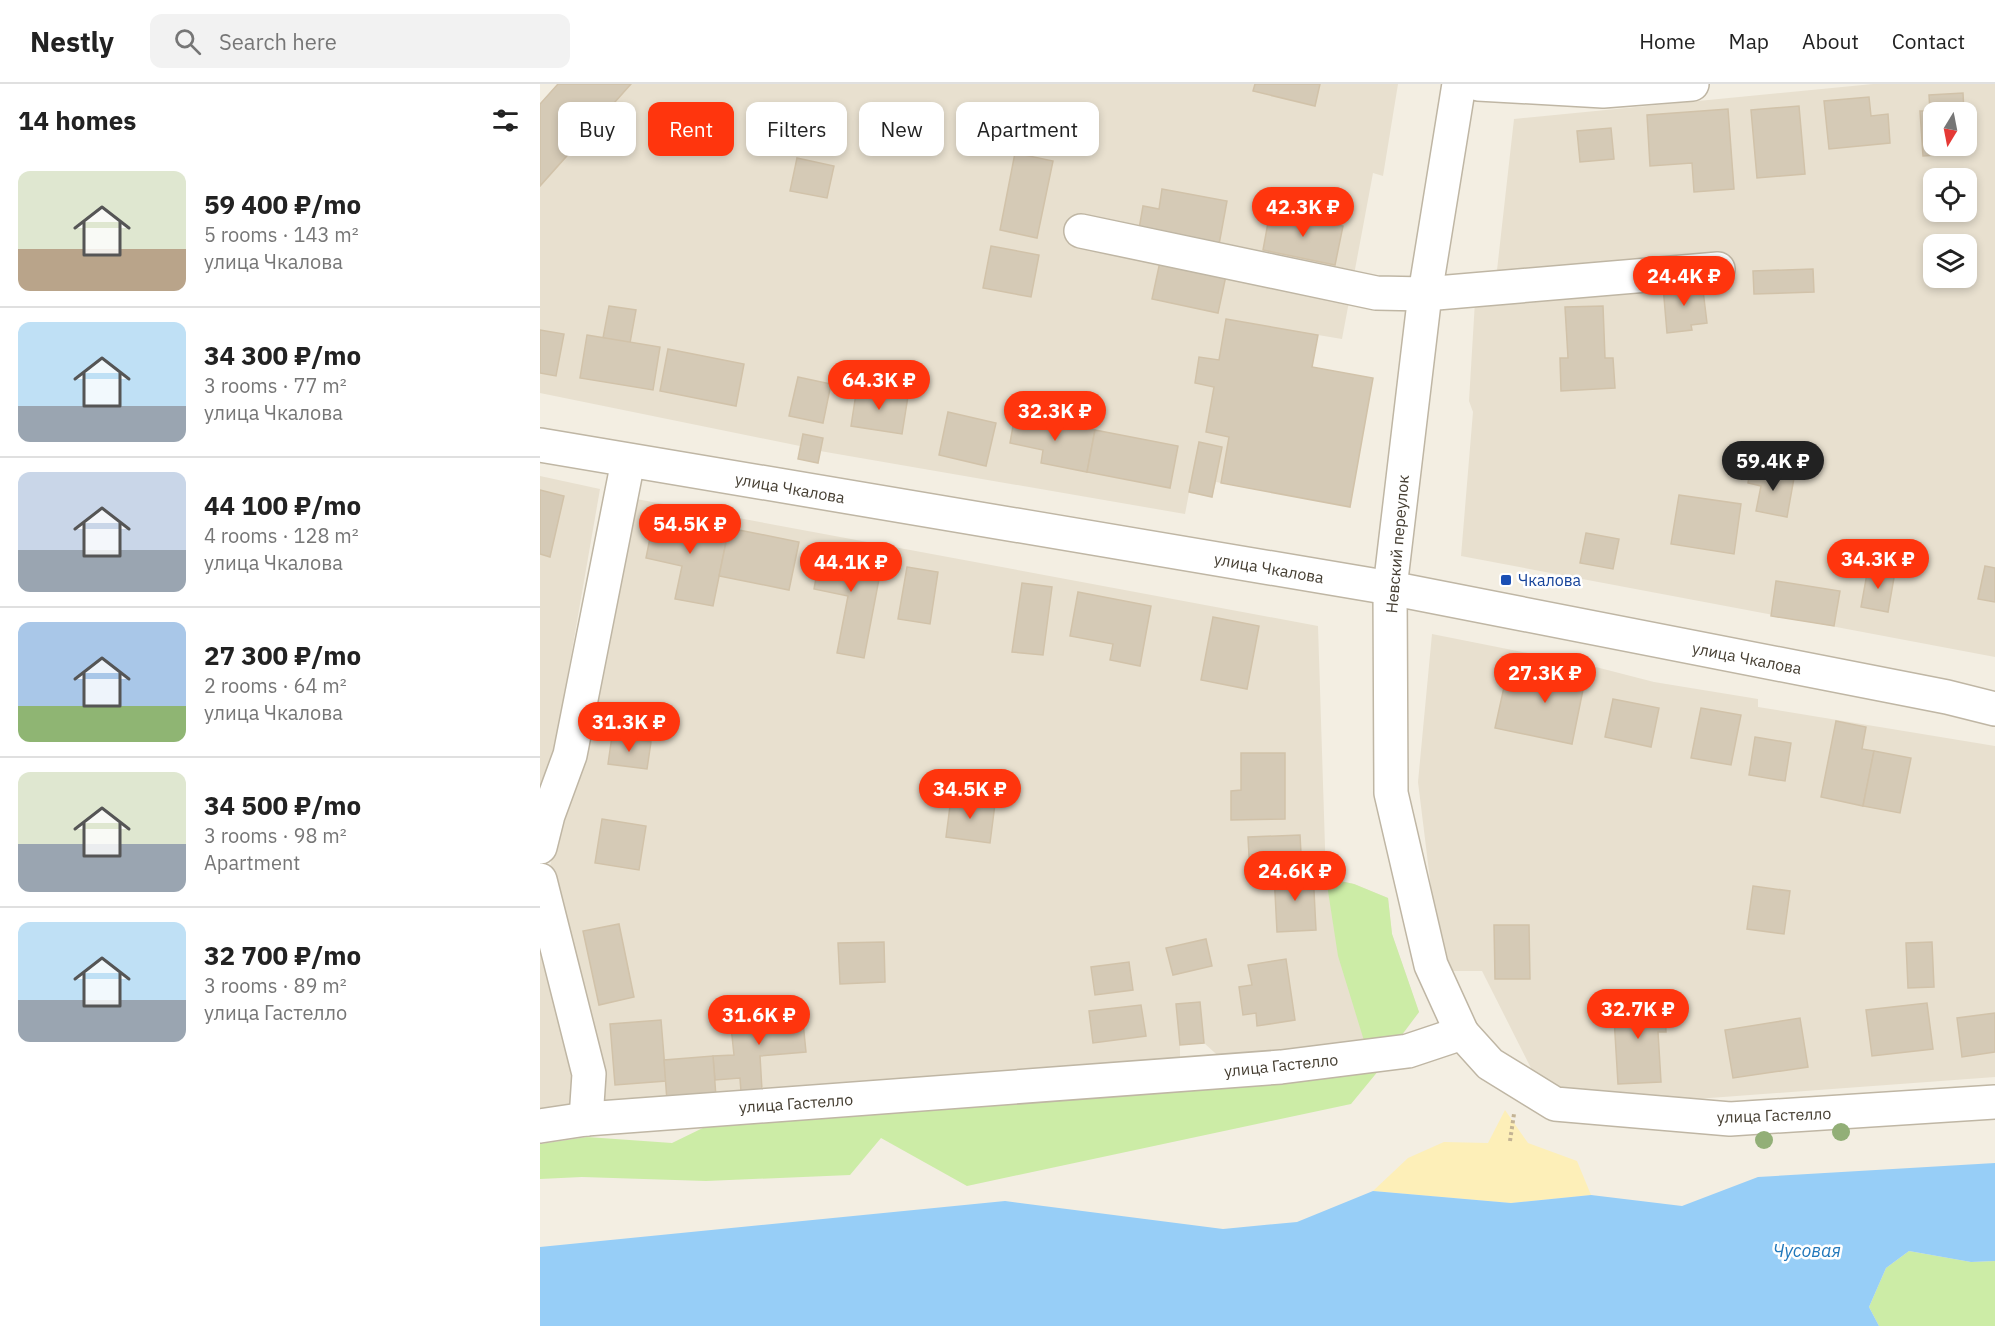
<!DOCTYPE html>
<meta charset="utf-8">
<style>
body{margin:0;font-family:"IBM Plex Sans",sans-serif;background:#f2f2f2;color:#222;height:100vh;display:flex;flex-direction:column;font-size:22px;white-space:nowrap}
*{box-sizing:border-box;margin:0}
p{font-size:20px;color:#767676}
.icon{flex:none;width:33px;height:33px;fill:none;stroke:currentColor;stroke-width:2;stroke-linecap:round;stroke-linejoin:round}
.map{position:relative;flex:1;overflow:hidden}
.drawer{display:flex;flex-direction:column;background:#fff;width:540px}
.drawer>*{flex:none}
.guide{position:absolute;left:18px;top:18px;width:570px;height:54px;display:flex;gap:12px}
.needle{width:39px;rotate:190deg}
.buttons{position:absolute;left:1383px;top:18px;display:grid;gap:12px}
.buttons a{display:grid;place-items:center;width:54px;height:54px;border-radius:12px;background:#fff;box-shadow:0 3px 9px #0003;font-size:30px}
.price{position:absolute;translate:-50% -51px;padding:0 14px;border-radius:21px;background:#ff350d;color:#fff;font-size:20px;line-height:39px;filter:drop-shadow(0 2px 3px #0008)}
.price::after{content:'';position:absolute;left:50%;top:36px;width:18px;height:14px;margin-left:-9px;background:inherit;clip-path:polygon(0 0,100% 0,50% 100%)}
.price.on{background:#222;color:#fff}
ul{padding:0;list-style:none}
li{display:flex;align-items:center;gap:18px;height:150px;padding:0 18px}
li+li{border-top:2px solid #e0e0e0}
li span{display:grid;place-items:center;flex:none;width:168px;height:120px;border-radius:12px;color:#555}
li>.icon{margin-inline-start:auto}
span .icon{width:72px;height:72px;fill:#fffc;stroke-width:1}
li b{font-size:26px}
h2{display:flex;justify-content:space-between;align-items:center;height:72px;padding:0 18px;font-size:26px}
.tag{padding:0 21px;border-radius:12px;background:#fff;box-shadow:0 3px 9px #0003;font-size:21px;line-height:54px}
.tag.on{background:#ff350d;color:#fff}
header{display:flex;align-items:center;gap:36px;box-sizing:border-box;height:84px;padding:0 30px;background:#fff;border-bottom:2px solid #e0e0e0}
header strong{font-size:28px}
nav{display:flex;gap:33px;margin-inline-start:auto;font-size:21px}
.search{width:420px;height:54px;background:#f2f2f2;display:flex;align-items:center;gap:15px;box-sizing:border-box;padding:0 21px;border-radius:12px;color:#767676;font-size:22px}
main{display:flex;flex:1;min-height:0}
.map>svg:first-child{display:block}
</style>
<header>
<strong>Nestly</strong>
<div class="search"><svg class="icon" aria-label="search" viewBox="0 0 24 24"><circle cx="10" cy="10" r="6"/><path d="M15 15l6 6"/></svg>Search here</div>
<nav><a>Home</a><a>Map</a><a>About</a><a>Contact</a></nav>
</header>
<main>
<section class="drawer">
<h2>14 homes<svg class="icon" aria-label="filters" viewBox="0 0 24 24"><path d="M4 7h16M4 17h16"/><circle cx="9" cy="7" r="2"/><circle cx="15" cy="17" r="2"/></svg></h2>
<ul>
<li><span style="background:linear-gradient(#dfe7d0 65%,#b9a48a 0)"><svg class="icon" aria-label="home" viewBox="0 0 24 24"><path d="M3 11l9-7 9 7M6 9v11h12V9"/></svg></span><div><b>59 400 ₽/mo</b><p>5 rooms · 143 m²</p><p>улица Чкалова</p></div></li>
<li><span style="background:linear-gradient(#bfe0f5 70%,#9aa5b1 0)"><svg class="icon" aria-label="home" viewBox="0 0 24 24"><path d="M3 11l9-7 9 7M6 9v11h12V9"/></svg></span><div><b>34 300 ₽/mo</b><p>3 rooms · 77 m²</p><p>улица Чкалова</p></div></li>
<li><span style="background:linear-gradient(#c9d6e8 65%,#9aa5b1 0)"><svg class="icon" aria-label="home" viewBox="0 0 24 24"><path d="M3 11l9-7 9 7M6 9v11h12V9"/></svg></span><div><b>44 100 ₽/mo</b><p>4 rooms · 128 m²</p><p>улица Чкалова</p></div></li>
<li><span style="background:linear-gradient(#a9c7e8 70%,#8fb573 0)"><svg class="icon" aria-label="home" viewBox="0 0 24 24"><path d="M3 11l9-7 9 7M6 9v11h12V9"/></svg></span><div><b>27 300 ₽/mo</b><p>2 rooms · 64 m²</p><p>улица Чкалова</p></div></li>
<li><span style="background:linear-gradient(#dfe7d0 60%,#9aa5b1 0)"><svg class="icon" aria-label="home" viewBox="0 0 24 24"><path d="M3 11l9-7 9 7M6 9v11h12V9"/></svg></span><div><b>34 500 ₽/mo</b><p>3 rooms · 98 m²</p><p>Apartment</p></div></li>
<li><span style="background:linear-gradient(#bfe0f5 65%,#9aa5b1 0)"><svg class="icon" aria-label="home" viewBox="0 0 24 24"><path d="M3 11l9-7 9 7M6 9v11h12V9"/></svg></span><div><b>32 700 ₽/mo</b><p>3 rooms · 89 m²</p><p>улица Гастелло</p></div></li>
</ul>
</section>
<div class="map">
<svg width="1455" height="1242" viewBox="0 0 1455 1242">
<rect width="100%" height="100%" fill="#f3eee2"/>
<g fill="#e8e0cf" fill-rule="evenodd">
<polygon points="18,0 858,0 843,92 833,89 802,255 778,251 772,283 833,294 810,423 676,398 672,413 649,409 645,430 280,367 278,379 258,375 260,362 0,309 0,20"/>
<path d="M 1333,0 L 1455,0 L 1455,573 L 921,472 L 933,328 L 929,317 L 935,217 L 956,195 L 974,35 ZM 1394,28 L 1426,28 L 1426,62 L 1394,62 ZM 1394,94 L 1426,94 L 1426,128 L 1394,128 ZM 1394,160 L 1426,160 L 1426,194 L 1394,194 Z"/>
<polygon points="0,392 60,405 11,687 0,713"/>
<polygon points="91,414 778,542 786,794 814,800 848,814 852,850 879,928 858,956 685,978 664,959 640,961 640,980 62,1022 10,782 50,623"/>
<polygon points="892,550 1048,581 1114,598 1218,615 1218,623 1455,662 1455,993 1089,1020 1000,1002 942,887 910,887 893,820 878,698"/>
<polygon points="0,847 37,1001 36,1028 0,1034"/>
</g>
<g fill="#cceca6">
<polygon points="786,794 814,800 848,814 852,850 879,928 858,956 825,960 798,872"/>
<polygon points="839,986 811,1020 427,1102 341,1054 310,1091 166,1097 42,1093 0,1095 0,1060 47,1053 132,1059 171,1040"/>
<polygon points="1369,1167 1431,1178 1455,1177 1455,1242 1339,1242 1329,1223 1346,1184"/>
</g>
<polygon fill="#fdefb8" points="965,1026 988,1059 1037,1077 1051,1111 971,1119 833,1107 868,1074 904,1058 948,1059"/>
<polygon fill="#97cef7" points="1455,1079 1455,1177 1431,1178 1369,1167 1346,1184 1329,1223 1339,1242 0,1242 0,1163 465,1117 683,1145 757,1138 833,1107 971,1119 1051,1111 1142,1122 1218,1093"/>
<g fill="#d5cab6" stroke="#d1c2a9" stroke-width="1.5">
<polygon points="18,0 91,0 0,102 0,20"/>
<polygon points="715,0 780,0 775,22 713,7"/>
<polygon points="1423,9 1424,28 1394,28 1394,62 1415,62 1415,70 1383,72 1380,27 1390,27 1389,11"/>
<polygon points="1329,13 1331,32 1348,30 1350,59 1289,65 1284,17"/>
<polygon points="1259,22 1265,90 1217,94 1211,26"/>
<polygon points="1188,25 1194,105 1154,108 1152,79 1110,82 1107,31"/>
<polygon points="1071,44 1074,75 1040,78 1037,47"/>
<polygon points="475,69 513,77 497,154 460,146"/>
<polygon points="257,74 294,82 287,114 250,107"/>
<polygon points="622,105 687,117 678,166 598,151 603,122 619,125"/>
<polygon points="730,128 803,142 795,181 723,166"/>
<polygon points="451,162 499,171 491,213 443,204"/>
<polygon points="621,173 687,187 678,229 612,215"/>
<polygon points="1273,185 1274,208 1214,210 1213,187"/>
<polygon points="1162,198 1167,239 1151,241 1152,246 1127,249 1123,202"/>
<polygon points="69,222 96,226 90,259 63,254"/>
<polygon points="1063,222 1065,274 1073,274 1075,304 1021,307 1020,274 1028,274 1025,223"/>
<polygon points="686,235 778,251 772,283 833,294 810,423 681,399 689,353 666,348 674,303 655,299 659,273 679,276"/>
<polygon points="0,246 24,250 16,292 0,289"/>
<polygon points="47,251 120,263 113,306 40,294"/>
<polygon points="128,265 204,280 196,322 120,307"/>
<polygon points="258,293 291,300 283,339 249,332"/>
<polygon points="317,303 368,312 362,350 311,342"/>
<polygon points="408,328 456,339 446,382 399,371"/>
<polygon points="475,331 555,346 547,388 501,379 503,366 470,359"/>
<polygon points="555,346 638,362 630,404 547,388"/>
<polygon points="263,350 283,354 278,379 258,375"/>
<polygon points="659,358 682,363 672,413 649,408"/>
<polygon points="1210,385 1254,394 1247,433 1216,427 1221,402 1208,399"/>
<polygon points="0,406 24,412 10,473 0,470"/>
<polygon points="1139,411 1201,420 1194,470 1131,460"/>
<polygon points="115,429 189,444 173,522 135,515 142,482 106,474"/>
<polygon points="189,444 259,458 249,506 179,492"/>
<polygon points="1046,449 1079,455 1073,485 1040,479"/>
<polygon points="1301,456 1332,461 1328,484 1297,478"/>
<polygon points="282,462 343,474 324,574 297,569 308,512 274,505"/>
<polygon points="1445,482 1455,484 1455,518 1438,515"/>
<polygon points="367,483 398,488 390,540 358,535"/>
<polygon points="1328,484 1355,488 1348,528 1321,523"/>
<polygon points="1236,497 1300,507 1294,542 1231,532"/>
<polygon points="482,499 512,503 503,571 472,568"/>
<polygon points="538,508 611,522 600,582 570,576 573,560 530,552"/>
<polygon points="673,533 719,542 707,605 661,596"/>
<polygon points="1015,575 1048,581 1032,660 955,644 966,594 1009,602"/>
<polygon points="1073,615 1119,624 1111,663 1065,653"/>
<polygon points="1161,624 1201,631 1191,681 1151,674"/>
<polygon points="1296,637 1326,643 1322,665 1334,667 1323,722 1281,713"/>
<polygon points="72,652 111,658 107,685 68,680"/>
<polygon points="1215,653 1251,659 1245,697 1209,691"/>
<polygon points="1334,667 1371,674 1360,729 1323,722"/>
<polygon points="701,669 745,669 745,735 691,736 691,707 701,706"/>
<polygon points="411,714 455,720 450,759 406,753"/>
<polygon points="62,735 106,742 99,786 55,779"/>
<polygon points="760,751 762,788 710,790 708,753"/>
<polygon points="773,787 776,846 737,848 734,789"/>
<polygon points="1213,802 1250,807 1244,850 1207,845"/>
<polygon points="79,840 94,913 59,921 43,847"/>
<polygon points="954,841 989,841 990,895 955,895"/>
<polygon points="666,855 672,882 633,891 626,864"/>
<polygon points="344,858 345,898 300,900 298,859"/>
<polygon points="1392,858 1394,903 1368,904 1366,859"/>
<polygon points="746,875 755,936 717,942 716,929 703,931 699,903 712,901 708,881"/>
<polygon points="589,878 593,906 555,911 551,883"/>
<polygon points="1115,914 1116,922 1125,921 1126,948 1118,948 1121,998 1078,1000 1073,917"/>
<polygon points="660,918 664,959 640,961 636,920"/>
<polygon points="1387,919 1393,965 1332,972 1326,926"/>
<polygon points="601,921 606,952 553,959 549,927"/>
<polygon points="262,928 266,968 220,972 222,1006 201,1008 200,994 175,996 173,972 194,971 190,933"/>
<polygon points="1455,929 1455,968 1422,973 1417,934"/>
<polygon points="1260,934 1268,983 1193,994 1185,946"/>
<polygon points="121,936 126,997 75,1001 70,940"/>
<polygon points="173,972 176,1013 127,1017 124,976"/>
</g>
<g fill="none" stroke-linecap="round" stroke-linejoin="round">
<defs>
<g id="minor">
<polyline points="919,0 885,210 850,504 851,709 891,881 922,949"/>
<polyline points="938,0 1063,7 1152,0"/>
<polyline points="541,147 836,209 885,210 1178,185"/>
<polyline points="0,361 850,504 1407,613 1455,625"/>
<polyline points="0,763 8,731 30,671 88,377"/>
<polyline points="0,796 49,990 46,1035"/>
<polyline points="0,1042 46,1035 741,983 868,967 922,949 950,980 1015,1020 1190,1035 1455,1018"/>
</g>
</defs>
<use href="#minor" stroke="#bfb6a4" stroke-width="36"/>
<polyline stroke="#c3b394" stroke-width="4" stroke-dasharray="3 3" stroke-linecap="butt" points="970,1057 974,1030"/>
<use href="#minor" stroke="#fff" stroke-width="33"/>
</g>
<g fill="#92af77">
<circle cx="1301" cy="1048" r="9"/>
<circle cx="1224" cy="1056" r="9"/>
</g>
<rect fill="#1a4fb4" stroke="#fff" stroke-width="2" x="960" y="490" width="12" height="12" rx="3"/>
<g text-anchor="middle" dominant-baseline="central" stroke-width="5" stroke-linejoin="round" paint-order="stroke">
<g font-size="16" fill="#453e32" stroke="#fff">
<text transform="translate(250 404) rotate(10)">улица Чкалова</text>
<text transform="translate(857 460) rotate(-85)">Невский переулок</text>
<text transform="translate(729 484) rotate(10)">улица Чкалова</text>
<text transform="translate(1207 574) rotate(11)">улица Чкалова</text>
<text transform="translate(741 981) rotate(-6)">улица Гастелло</text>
<text transform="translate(256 1019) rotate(-4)">улица Гастелло</text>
<text transform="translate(1234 1031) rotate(-2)">улица Гастелло</text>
</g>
<g font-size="16" fill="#164399" stroke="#fff" text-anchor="start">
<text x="978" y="496">Чкалова</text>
</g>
<g font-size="18" font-style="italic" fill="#2178bb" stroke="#fff">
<text x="1267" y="1166">Чусовая</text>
</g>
</g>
</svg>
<div class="buttons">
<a><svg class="needle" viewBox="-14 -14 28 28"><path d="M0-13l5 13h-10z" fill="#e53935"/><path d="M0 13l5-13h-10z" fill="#767676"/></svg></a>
<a><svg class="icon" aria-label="locate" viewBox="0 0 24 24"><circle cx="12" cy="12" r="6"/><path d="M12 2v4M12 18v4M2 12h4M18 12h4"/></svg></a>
<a><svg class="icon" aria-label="layers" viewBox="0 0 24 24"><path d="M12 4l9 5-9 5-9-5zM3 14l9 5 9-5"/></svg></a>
</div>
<b class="price" style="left:763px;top:154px">42.3K ₽</b>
<b class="price" style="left:1144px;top:223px">24.4K ₽</b>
<b class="price" style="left:339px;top:327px">64.3K ₽</b>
<b class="price" style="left:515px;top:358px">32.3K ₽</b>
<b class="price on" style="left:1233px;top:408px">59.4K ₽</b>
<b class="price" style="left:150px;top:471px">54.5K ₽</b>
<b class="price" style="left:1338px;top:506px">34.3K ₽</b>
<b class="price" style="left:311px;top:509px">44.1K ₽</b>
<b class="price" style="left:1005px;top:620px">27.3K ₽</b>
<b class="price" style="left:89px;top:669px">31.3K ₽</b>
<b class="price" style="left:430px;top:736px">34.5K ₽</b>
<b class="price" style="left:755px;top:818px">24.6K ₽</b>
<b class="price" style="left:1098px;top:956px">32.7K ₽</b>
<b class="price" style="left:219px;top:962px">31.6K ₽</b>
<div class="guide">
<a class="tag">Buy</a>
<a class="tag on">Rent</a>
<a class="tag">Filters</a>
<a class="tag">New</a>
<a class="tag">Apartment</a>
</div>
</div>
</main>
